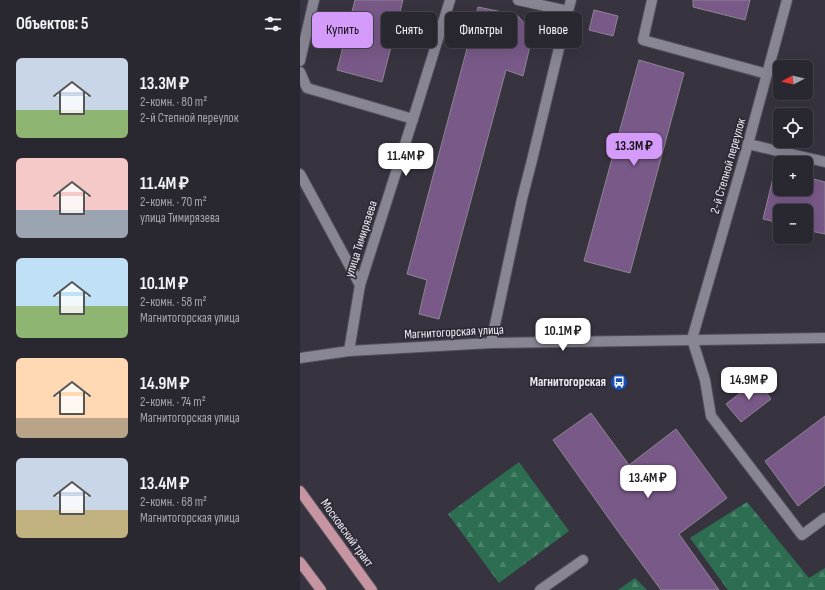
<!DOCTYPE html>
<html lang="ru">
<meta charset="utf-8">
<style>
body{margin:0;font-family:"Sofia Sans Condensed",sans-serif;background:#35333c;color:#f1f3f6;height:100vh;display:flex;flex-direction:column;font-size:15px;white-space:nowrap}
*{box-sizing:border-box;margin:0}
p{font-size:13px;color:#a5a5ab}
.icon{flex:none;width:22px;height:22px;fill:none;stroke:currentColor;stroke-width:2;stroke-linecap:round;stroke-linejoin:round}
.map{position:relative;flex:1;overflow:hidden}
.panel{display:flex;flex-direction:column;background:#292730;width:300px}
.panel>*{flex:none}
.top-card{position:absolute;left:12px;top:12px;width:380px;height:36px;display:flex;gap:8px}
.needle{width:26px;rotate:263deg}
.fabs{position:absolute;left:473px;top:60px;display:grid;gap:8px}
.fabs a{display:grid;place-items:center;width:40px;height:40px;border-radius:6px;background:#292730;box-shadow:0 4px 16px #0002,0 0 0 1px #45444c;font-size:20px}
.price{position:absolute;translate:-50% -34px;padding:0 9px;border-radius:8px;background:#fff;color:#222;font-size:13px;line-height:26px;filter:drop-shadow(0 1px 2px #0008)}
.price::after{content:'';position:absolute;left:50%;top:24px;width:12px;height:9px;margin-left:-6px;background:inherit;clip-path:polygon(0 0,100% 0,50% 100%)}
.price.current{background:#d59bfa;color:#111}
ul{padding:0;list-style:none}
li{display:flex;align-items:center;gap:12px;height:100px;padding:0 16px}
li span{display:grid;place-items:center;flex:none;width:112px;height:80px;border-radius:6px;color:#555}
li>.icon{margin-inline-start:auto}
span .icon{width:48px;height:48px;fill:#fffc;stroke-width:1}
li b{font-size:17px}
h2{display:flex;justify-content:space-between;align-items:center;height:48px;padding:0 16px;font-size:17px}
.pill{padding:0 14px;border-radius:6px;background:#292730;box-shadow:0 4px 16px #0002,0 0 0 1px #45444c;font-size:14px;line-height:36px}
.pill.current{background:#d59bfa;color:#111}
main{display:flex;flex:1;min-height:0}
.map>svg:first-child{display:block}
</style>
<main>
<section class="panel">
<h2>Объектов: 5<svg class="icon" aria-label="filters" viewBox="0 0 24 24"><path d="M4 7h16M4 17h16"/><circle cx="9" cy="7" r="2"/><circle cx="15" cy="17" r="2"/></svg></h2>
<ul>
<li><span style="background:linear-gradient(#c9d6e8 65%,#8fb573 0)"><svg class="icon" aria-label="home" viewBox="0 0 24 24"><path d="M3 11l9-7 9 7M6 9v11h12V9"/></svg></span><div><b>13.3M ₽</b><p>2-комн. · 80 m²</p><p>2-й Степной переулок</p></div></li>
<li><span style="background:linear-gradient(#f6c9c9 65%,#9aa5b1 0)"><svg class="icon" aria-label="home" viewBox="0 0 24 24"><path d="M3 11l9-7 9 7M6 9v11h12V9"/></svg></span><div><b>11.4M ₽</b><p>2-комн. · 70 m²</p><p>улица Тимирязева</p></div></li>
<li><span style="background:linear-gradient(#bfe0f5 60%,#8fb573 0)"><svg class="icon" aria-label="home" viewBox="0 0 24 24"><path d="M3 11l9-7 9 7M6 9v11h12V9"/></svg></span><div><b>10.1M ₽</b><p>2-комн. · 58 m²</p><p>Магнитогорская улица</p></div></li>
<li><span style="background:linear-gradient(#ffd9b3 75%,#b9a48a 0)"><svg class="icon" aria-label="home" viewBox="0 0 24 24"><path d="M3 11l9-7 9 7M6 9v11h12V9"/></svg></span><div><b>14.9M ₽</b><p>2-комн. · 74 m²</p><p>Магнитогорская улица</p></div></li>
<li><span style="background:linear-gradient(#c9d6e8 65%,#c2b280 0)"><svg class="icon" aria-label="home" viewBox="0 0 24 24"><path d="M3 11l9-7 9 7M6 9v11h12V9"/></svg></span><div><b>13.4M ₽</b><p>2-комн. · 68 m²</p><p>Магнитогорская улица</p></div></li>
</ul>
</section>
<div class="map">
<svg width="525" height="590" viewBox="0 0 525 590">
<defs>
<pattern id="forest-firs" width="22" height="20" patternUnits="userSpaceOnUse"><rect width="22" height="20" fill="#2d6e52"/><path d="M5 1l3.5 6h-7zM16 11l3.5 6h-7z" fill="#4c836b"/></pattern>
</defs>
<rect width="100%" height="100%" fill="#373440"/>
<g fill="url(#forest-firs)">
<polygon points="219,462 269,531 199,583 148,514"/>
<polygon points="447,502 509,578 525,568 525,590 428,590 390,538"/>
<polygon points="335,578 347,590 318,590"/>
</g>
<g fill="#795988" stroke="#8e8592">
<polygon points="55,0 103,0 82,82 37,70"/>
<polygon points="393,0 450,0 445,20 393,7"/>
<polygon points="178,7 217,15 233,33 223,76 206,70 139,319 119,314 127,280 107,274"/>
<polygon points="294,10 318,16 313,36 289,30"/>
<polygon points="339,60 384,73 330,273 284,261"/>
<polygon points="475,170 480,171 480,189 506,189 506,177 525,182 525,234 506,230 506,211 480,211 480,223 463,219"/>
<polygon points="457,380 471,399 441,422 426,404"/>
<polygon points="291,413 329,465 376,429 427,498 379,534 419,590 361,590 317,530 253,440"/>
<polygon points="525,416 525,485 498,506 465,461"/>
</g>
<g fill="none" stroke-linecap="round" stroke-linejoin="round">
<defs>
<g id="service">
<polyline points="352,0 343,40 467,74"/>
<polyline points="268,11 271,0"/>
<polyline points="0,61 14,0"/>
<polyline points="0,72 7,88 113,119"/>
<polyline points="448,144 525,162"/>
<polyline points="0,174 60,285"/>
<polyline points="392,339 405,380 411,416 502,535 525,518"/>
<polyline points="191,343 222,199 232,160 268,11 218,0"/>
<polyline points="240,590 283,560"/>
</g>
<g id="minor">
<polyline points="392,339 448,144 487,0"/>
<polyline points="49,351 60,285 113,119 150,0"/>
</g>
<polyline id="tertiary" points="0,358 49,351 191,343 525,338"/>
<g id="primary">
<polyline points="0,491 72,590"/>
<polyline points="0,562 21,590"/>
</g>
</defs>
<use href="#service" stroke="#54515b" stroke-width="12"/>
<use href="#minor" stroke="#54515b" stroke-width="12"/>
<use href="#tertiary" stroke="#54515b" stroke-width="12"/>
<use href="#primary" stroke="#54515b" stroke-width="12"/>
<use href="#service" stroke="#898694" stroke-width="10"/>
<use href="#minor" stroke="#898694" stroke-width="10"/>
<use href="#tertiary" stroke="#898694" stroke-width="10"/>
<use href="#primary" stroke="#c795a1" stroke-width="10"/>
</g>
<defs>
<symbol id="bus-disc" viewBox="-11 -11 22 22"><circle r="9.5" fill="#1a4fb4" stroke="#2d2a35"/><path d="M-5-6H5V4H4V6H2V4H-2V6H-4V4H-5ZM-3.5-4V0h7V-4ZM-3.5 1.2v1.5H-2V1.2ZM2 1.2v1.5H3.5V1.2Z" fill="#fff"/></symbol>
</defs>
<g fill-rule="evenodd">
<use href="#bus-disc" x="309" y="372" width="20" height="20"/>
</g>
<g text-anchor="middle" dominant-baseline="central" stroke-width="3.5" stroke-linejoin="round" paint-order="stroke">
<g font-size="13" fill="#edebf2" stroke="#2d2a35">
<text transform="translate(428 166) rotate(-74)">2-й Степной переулок</text>
<text transform="translate(61 239) rotate(-72)">улица Тимирязева</text>
<text transform="translate(154 332) rotate(-3)">Магнитогорская улица</text>
<text transform="translate(47 533) rotate(54)">Московский тракт</text>
</g>
<g font-size="13" font-weight="bold" fill="#edebf2" stroke="#2d2a35" text-anchor="end">
<text x="306" y="382">Магнитогорская</text>
</g>
</g>
</svg>
<div class="fabs">
<a><svg class="needle" viewBox="-14 -14 28 28"><path d="M0-13l5 13h-10z" fill="#e53935"/><path d="M0 13l5-13h-10z" fill="#a5a5ab"/></svg></a>
<a><svg class="icon" aria-label="locate" viewBox="0 0 24 24"><circle cx="12" cy="12" r="6"/><path d="M12 2v4M12 18v4M2 12h4M18 12h4"/></svg></a>
<a>+</a>
<a>−</a>
</div>
<b class="price current" style="left:334px;top:167px">13.3M ₽</b>
<b class="price" style="left:106px;top:177px">11.4M ₽</b>
<b class="price" style="left:263px;top:352px">10.1M ₽</b>
<b class="price" style="left:449px;top:401px">14.9M ₽</b>
<b class="price" style="left:348px;top:499px">13.4M ₽</b>
<div class="top-card">
<a class="pill current">Купить</a>
<a class="pill">Снять</a>
<a class="pill">Фильтры</a>
<a class="pill">Новое</a>
</div>
</div>
</main>
